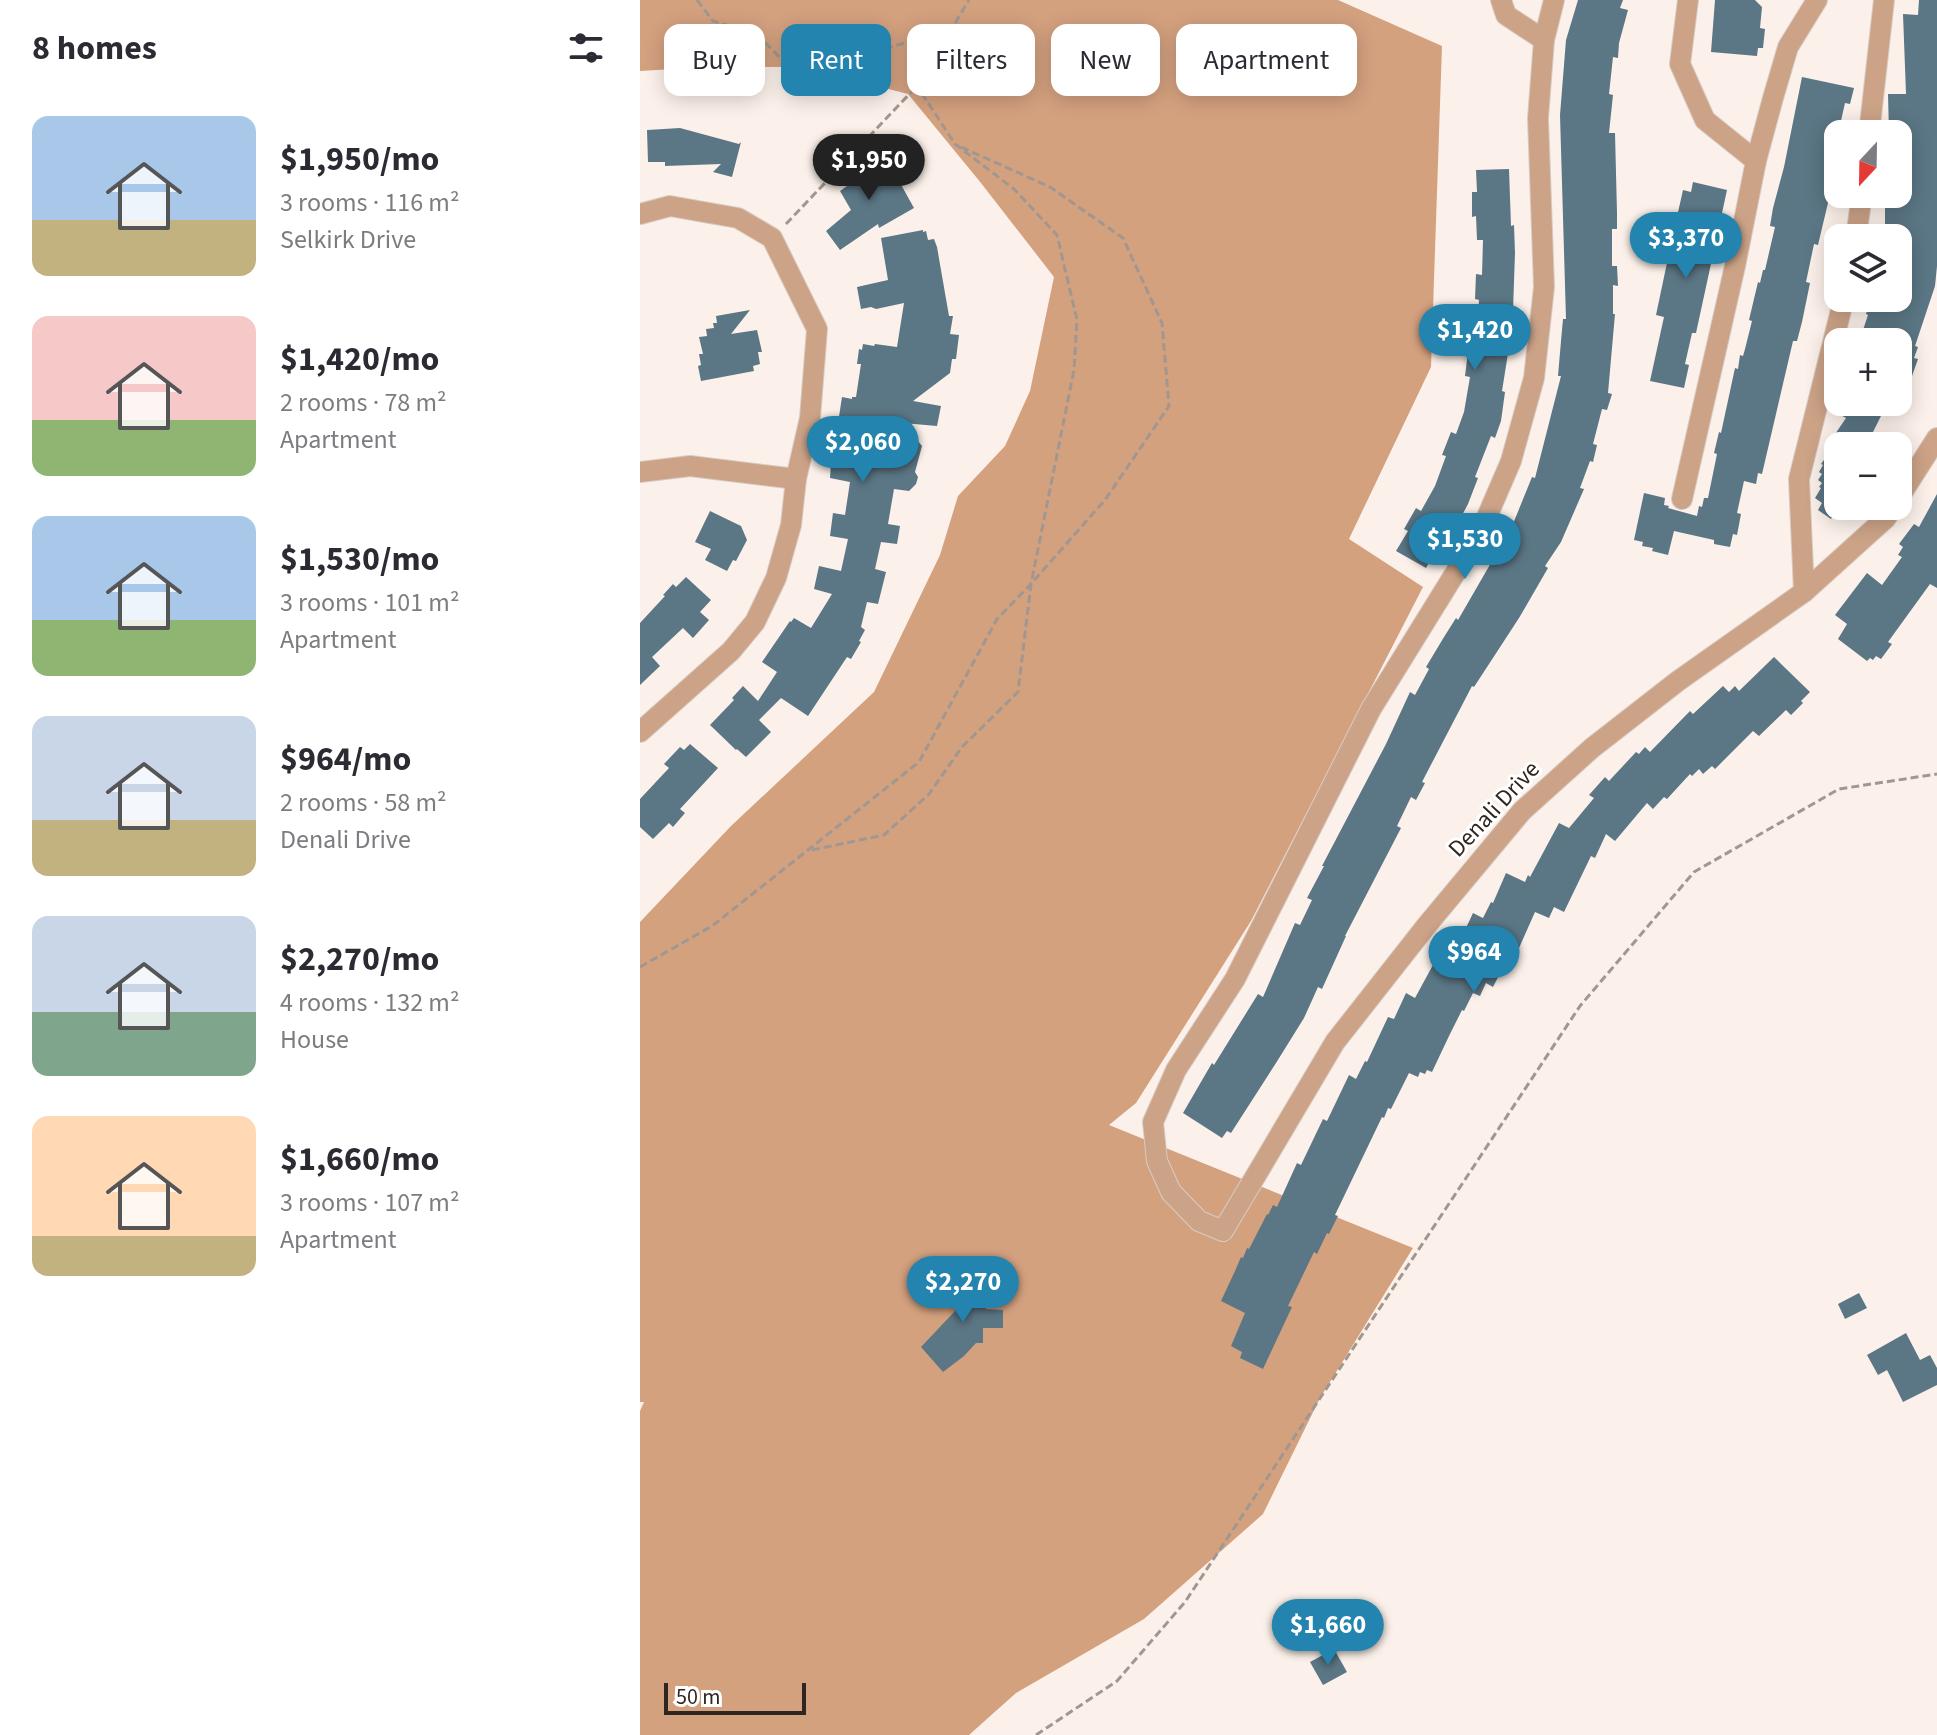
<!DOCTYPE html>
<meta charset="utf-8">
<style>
body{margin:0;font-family:"Source Sans 3",sans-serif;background:#f7f7f7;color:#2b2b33;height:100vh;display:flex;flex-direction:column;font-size:30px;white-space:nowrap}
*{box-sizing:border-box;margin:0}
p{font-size:26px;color:#7c7c81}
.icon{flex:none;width:44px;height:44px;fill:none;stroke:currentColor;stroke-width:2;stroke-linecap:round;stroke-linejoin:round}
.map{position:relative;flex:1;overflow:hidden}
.sheet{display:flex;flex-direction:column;background:#fff;width:640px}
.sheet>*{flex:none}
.hud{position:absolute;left:24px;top:24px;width:760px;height:72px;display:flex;gap:16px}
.needle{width:52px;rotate:202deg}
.controls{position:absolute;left:1184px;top:120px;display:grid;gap:16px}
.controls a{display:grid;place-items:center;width:88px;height:88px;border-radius:16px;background:#fff;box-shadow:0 4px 20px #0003;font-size:40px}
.scale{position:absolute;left:24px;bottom:20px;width:142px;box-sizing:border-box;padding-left:8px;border:4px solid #302620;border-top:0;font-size:22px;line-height:28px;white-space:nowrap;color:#302620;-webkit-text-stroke:6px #fff;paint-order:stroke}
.price{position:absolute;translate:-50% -68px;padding:0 18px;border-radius:28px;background:#2284af;color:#fff;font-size:26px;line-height:52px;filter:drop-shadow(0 2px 4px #0008)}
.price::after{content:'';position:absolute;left:50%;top:48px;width:24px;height:18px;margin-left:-12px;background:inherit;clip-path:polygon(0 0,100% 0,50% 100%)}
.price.current{background:#222;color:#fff}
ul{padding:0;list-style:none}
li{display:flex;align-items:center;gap:24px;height:200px;padding:0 32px}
li span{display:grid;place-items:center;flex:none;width:224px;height:160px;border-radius:16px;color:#555}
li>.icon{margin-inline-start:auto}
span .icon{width:96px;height:96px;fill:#fffc;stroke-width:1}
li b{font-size:34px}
h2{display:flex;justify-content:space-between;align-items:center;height:96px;padding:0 32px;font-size:34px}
.tag{padding:0 28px;border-radius:16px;background:#fff;box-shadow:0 4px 20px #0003;font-size:28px;line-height:72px}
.tag.current{background:#2284af;color:#fff}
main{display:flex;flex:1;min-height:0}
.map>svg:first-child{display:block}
</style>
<main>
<section class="sheet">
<h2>8 homes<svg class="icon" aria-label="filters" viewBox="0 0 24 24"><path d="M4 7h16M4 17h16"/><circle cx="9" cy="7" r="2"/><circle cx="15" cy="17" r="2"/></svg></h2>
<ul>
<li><span style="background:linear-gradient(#a9c7e8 65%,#c2b280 0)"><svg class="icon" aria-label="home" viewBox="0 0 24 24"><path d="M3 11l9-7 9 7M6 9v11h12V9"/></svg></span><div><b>$1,950/mo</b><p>3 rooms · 116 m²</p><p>Selkirk Drive</p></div></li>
<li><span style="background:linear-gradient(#f6c9c9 65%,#8fb573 0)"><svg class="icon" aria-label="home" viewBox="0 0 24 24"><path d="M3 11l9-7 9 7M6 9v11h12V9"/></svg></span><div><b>$1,420/mo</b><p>2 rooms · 78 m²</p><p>Apartment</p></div></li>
<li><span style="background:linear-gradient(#a9c7e8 65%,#8fb573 0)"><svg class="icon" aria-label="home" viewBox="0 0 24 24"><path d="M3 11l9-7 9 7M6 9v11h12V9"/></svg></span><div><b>$1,530/mo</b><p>3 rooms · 101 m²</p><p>Apartment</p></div></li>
<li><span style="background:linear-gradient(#c9d6e8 65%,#c2b280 0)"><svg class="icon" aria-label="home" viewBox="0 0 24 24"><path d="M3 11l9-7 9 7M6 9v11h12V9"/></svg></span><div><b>$964/mo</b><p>2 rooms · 58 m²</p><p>Denali Drive</p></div></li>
<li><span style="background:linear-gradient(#c9d6e8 60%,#7fa58c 0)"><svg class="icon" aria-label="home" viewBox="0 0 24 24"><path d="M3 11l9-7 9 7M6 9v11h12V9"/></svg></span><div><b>$2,270/mo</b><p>4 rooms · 132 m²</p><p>House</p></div></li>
<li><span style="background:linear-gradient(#ffd9b3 75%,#c2b280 0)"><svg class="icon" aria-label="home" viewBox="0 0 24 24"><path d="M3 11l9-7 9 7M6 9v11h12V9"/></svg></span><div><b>$1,660/mo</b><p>3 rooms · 107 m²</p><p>Apartment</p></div></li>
</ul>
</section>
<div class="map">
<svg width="1297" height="1735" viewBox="0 0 1297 1735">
<rect width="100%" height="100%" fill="#fcf1ea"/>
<polygon fill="#d4a17f" points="0,0 698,0 802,46 791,367 709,539 783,587 611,921 496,1103 469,1125 773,1248 680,1398 623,1514 504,1619 376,1693 329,1735 0,1735 0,1411 4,1402 0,1402 0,922 91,826 234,692 300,555 318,496 365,446 390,391 414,277 341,183 268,94 163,67 68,67 0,71"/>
<g fill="#5b7685">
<polygon points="938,0 983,0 980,8 988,10 979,43 978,58 973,57 969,94 973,95 969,133 975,133 977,213 977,229 972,229 972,266 977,266 978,286 973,285 973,314 975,314 968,393 972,394 967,410 962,409 953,444 957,445 953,462 950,461 940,488 944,489 921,542 905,566 908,568 879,618 834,687 832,686 782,782 785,783 776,800 771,797 757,826 761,828 705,936 706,936 682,989 678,987 664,1018 636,1063 591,1133 587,1131 582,1138 543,1113 572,1063 574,1065 618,994 623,997 655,923 660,925 672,900 667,898 684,866 682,866 746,744 770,692 775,695 789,669 786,667 804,637 816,618 818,620 859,549 862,551 892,477 895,478 921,376 918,376 921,341 923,319 926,319 920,115 926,40"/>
<polygon points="1075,0 1115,0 1122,7 1120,28 1125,29 1123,48 1118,48 1117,56 1071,52"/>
<polygon points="1279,0 1297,0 1297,266 1295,286 1275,346 1278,347 1274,358 1278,359 1272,376 1258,370 1258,342 1219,342 1228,315 1226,314 1231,298 1258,298 1258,238 1245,238 1245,196 1248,196 1248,194 1258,194 1258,176 1268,176 1268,147 1258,147 1258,134 1249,134 1248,94 1266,94 1263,14 1278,15"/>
<polygon points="1162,77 1214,88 1210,104 1205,103 1198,134 1198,157 1194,156 1187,185 1192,186 1178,245 1174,244 1166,282 1170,283 1162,322 1157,341 1153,341 1122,474 1118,473 1116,484 1104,481 1097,513 1101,514 1097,535 1093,534 1090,547 1074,544 1074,540 1034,531 1028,555 1012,551 1013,548 1002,546 1003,542 994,540 1004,493 1025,498 1024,505 1029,506 1028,508 1057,516 1059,506 1062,507 1064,498 1068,498 1077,454 1074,453 1079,432 1081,433 1095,368 1098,369 1100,355 1103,356 1105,349 1112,321 1109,320 1118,282 1120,283 1123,270 1125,270 1135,227 1130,226 1133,208 1144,167"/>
<polygon points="40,128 99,144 101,142 92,177 73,172 81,164 25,166 25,162 8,162 7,130"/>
<polygon points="228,158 234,167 240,164 242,166 249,163 274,208 239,228 238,224 200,250 186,231 211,210 200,191 207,186 203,177 213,171 211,167"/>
<polygon points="869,169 871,226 874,225 875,253 873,311 875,311 873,348 869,347 862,391 865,392 861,421 855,438 851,436 835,477 838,478 828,504 819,521 815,518 786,568 756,551 768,531 764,529 776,508 781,511 795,486 806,456 802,455 811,432 816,434 824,412 830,377 825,376 828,352 834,353 837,332 839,300 835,299 836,274 842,275 843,240 837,240 836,216 832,217 832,192 837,192 836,170"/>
<polygon points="1053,182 1087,190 1056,333 1052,333 1045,364 1049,365 1044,388 1010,381 1024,317 1016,315 1032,239 1043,190 1051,192"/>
<polygon points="283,230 283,232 286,231 288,240 294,239 297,247 309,316 313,316 310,334 319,335 316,359 312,359 310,373 273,401 301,406 297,426 263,423 282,446 275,472 278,477 276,484 269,491 254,489 248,524 260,526 257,544 241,542 235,569 246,572 238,604 227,602 221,627 225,630 219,641 221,642 211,659 207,657 168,716 141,698 119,720 131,732 106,757 97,749 96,750 70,725 94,700 92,698 103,686 118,701 137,672 122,662 150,621 151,622 154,618 171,628 192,594 174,589 179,566 201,571 208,539 190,536 193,513 205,515 210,482 190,478 191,462 195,454 224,458 229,428 198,423 202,397 212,399 212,397 216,397 221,364 217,364 219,349 222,350 223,344 234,346 235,344 257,347 264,303 236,309 231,307 221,309 217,287 248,280 241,238"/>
<polygon points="110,310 91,334 117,330 122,352 118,352 120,364 113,366 114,371 61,381 58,366 61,365 59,354 63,354 59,337 67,336 66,329 74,328 73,323 77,323 76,316"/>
<polygon points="1192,402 1248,402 1226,446 1198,446 1198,515 1195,513 1191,519 1178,510 1182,503 1175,498 1181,488 1179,487 1182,483 1178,480 1182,474 1179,472 1183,465 1181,464 1194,446 1187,446 1206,418 1190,409"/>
<polygon points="1297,494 1297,588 1290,584 1248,642 1252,644 1241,659 1236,656 1233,660 1230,658 1227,661 1198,639 1207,624 1195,615 1227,573 1242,585 1262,557 1258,555 1263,547 1259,544 1274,524 1279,527"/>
<polygon points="70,511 101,526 107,540 96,561 93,560 87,571 65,560 71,549 55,542"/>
<polygon points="46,577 71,600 60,612 69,620 53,638 43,628 12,657 20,666 0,685 0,623 25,596 23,595 33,584 36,587"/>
<polygon points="1134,657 1170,692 1161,701 1163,703 1151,715 1146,710 1119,736 1113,731 1075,769 1072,766 1063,774 1059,769 1052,776 1050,774 1027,799 1024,797 1013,809 1007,803 975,841 966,834 955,858 951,856 924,912 914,907 909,918 895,912 879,948 874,946 853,987 846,983 840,996 833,993 824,1011 822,1010 809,1036 792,1072 787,1070 785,1074 780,1072 778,1077 769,1073 751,1109 748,1108 744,1118 742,1117 695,1215 698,1216 689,1234 687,1233 677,1254 674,1252 648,1306 652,1307 623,1369 600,1358 602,1352 591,1346 605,1313 581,1301 595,1271 601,1257 603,1258 607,1248 609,1249 627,1214 628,1215 633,1205 637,1207 657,1163 661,1165 683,1119 687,1121 709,1075 716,1079 725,1061 727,1062 748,1017 754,1019 766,993 775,998 800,952 812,958 833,913 843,918 851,902 853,903 866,873 885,882 888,875 890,877 919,823 929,828 954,798 949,795 965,777 969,781 996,752 999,754 1005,747 1010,752 1050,711 1053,714 1083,686 1089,692 1095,686 1099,691"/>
<polygon points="50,744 78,768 40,809 45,813 33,827 29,823 13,839 0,827 0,799 29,768 24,764 40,747 44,750"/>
<polygon points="319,1276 346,1277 346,1309 363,1310 363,1328 343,1328 343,1343 336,1343 324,1356 303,1372 281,1347 316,1310 317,1286 319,1286"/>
<polygon points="1219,1293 1227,1308 1205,1319 1198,1304"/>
<polygon points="1266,1333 1280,1360 1290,1355 1297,1368 1297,1385 1263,1402 1247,1370 1238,1375 1227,1355"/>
<polygon points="694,1649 707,1672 683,1685 670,1662"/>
</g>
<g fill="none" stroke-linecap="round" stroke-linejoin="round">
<defs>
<g id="minor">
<polyline points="861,0 866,15 904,40 898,118 904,287 894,378 871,461 840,533 731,709 595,979 536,1070 513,1122 517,1161 531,1192 559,1221 583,1231 695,1042 787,925 882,811 952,748 1038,681 1164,592 1246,518 1254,506"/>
<polyline points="1048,0 1040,64 1065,120 1116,161"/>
<polyline points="904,40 914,0"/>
<polyline points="1229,134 1244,0"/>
<polyline points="0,214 30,206 58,211 98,218 132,238 177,329 170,418 156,479 151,525 136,578 115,622 91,651 0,732"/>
<polyline points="1216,238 1222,194"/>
<polyline points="0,472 50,466 156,479"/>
<polyline points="1042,499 1095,266 1116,161 1133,98 1148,47 1177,0"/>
<polyline points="1258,499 1297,438"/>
<polyline points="1164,592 1159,479 1204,298"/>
</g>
</defs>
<use href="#minor" stroke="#d7ccc6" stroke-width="22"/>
<g stroke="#a19790" stroke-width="3" stroke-dasharray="8 4" stroke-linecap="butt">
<polyline points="57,0 73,21 117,34 145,63 181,50 225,55 284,37 301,45"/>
<polyline points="146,224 277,86 329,0"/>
<polyline points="172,850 244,835 289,794 322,747 378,692 391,584 465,500 529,406 522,323 483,238 410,187 321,147"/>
<polyline points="0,967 72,926 279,762 357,619 391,584 434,370 437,320 417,235 374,189 315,144 277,86"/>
<polyline points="396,1735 477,1681 545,1602 940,1006 1054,872 1199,789 1297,774"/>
</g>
<use href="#minor" stroke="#cca387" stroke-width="20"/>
</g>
<g text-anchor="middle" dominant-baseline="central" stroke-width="6" stroke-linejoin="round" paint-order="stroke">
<g font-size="24" fill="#302620" stroke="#fff">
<text transform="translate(854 809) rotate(-47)">Denali Drive</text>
</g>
</g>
</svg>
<div class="controls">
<a><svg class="needle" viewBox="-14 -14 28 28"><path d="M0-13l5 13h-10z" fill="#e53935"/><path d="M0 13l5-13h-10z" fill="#7c7c81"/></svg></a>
<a><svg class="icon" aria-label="layers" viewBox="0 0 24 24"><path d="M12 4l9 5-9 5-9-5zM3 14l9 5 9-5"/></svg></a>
<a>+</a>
<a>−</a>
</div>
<div class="scale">50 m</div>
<b class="price current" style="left:229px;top:202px">$1,950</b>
<b class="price" style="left:1046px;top:280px">$3,370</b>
<b class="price" style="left:835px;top:372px">$1,420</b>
<b class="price" style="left:223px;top:484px">$2,060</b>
<b class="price" style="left:825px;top:581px">$1,530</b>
<b class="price" style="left:834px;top:994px">$964</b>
<b class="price" style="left:323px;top:1324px">$2,270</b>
<b class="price" style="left:688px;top:1667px">$1,660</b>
<div class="hud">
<a class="tag">Buy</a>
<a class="tag current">Rent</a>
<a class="tag">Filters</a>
<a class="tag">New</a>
<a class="tag">Apartment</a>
</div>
</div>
</main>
